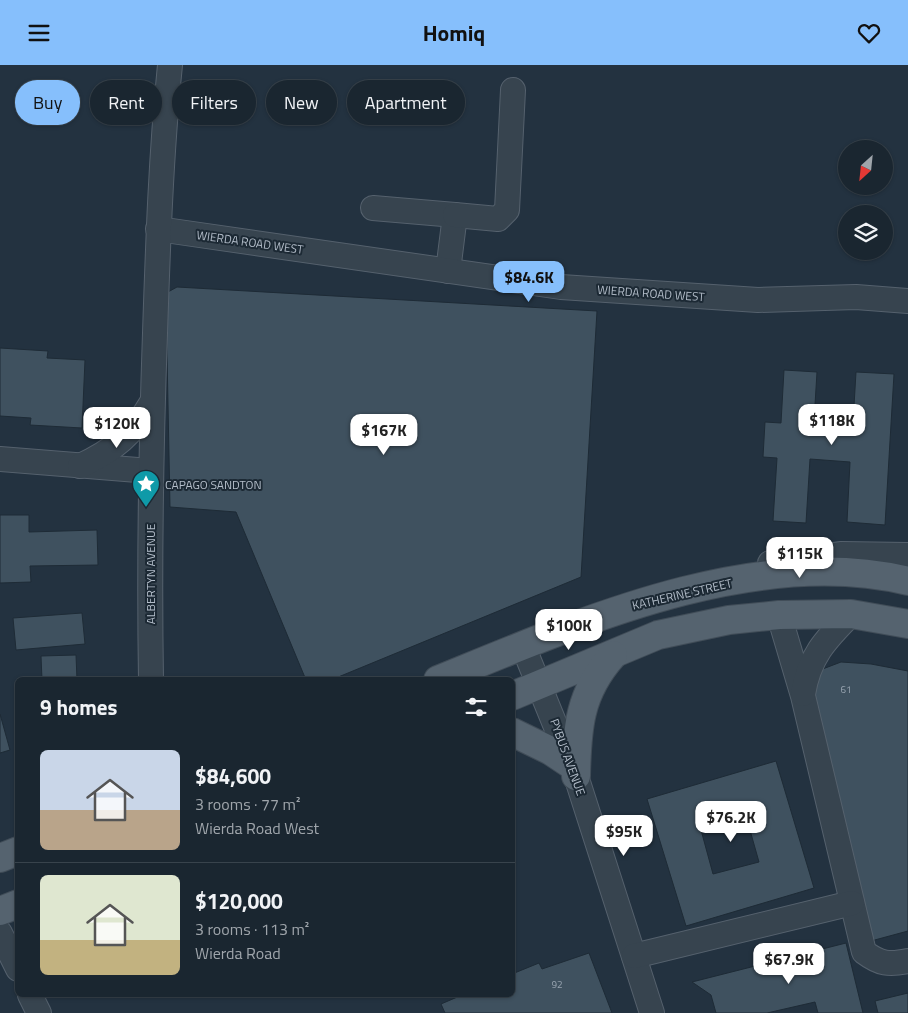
<!DOCTYPE html>
<meta charset="utf-8">
<style>
body{margin:0;font-family:"Titillium Web",sans-serif;background:#232e38;color:#f1f3f6;height:100vh;display:flex;flex-direction:column;font-size:19px;white-space:nowrap}
*{box-sizing:border-box;margin:0}
p{font-size:16px;color:#9fa5ab}
.icon{flex:none;width:28px;height:28px;fill:none;stroke:currentColor;stroke-width:2;stroke-linecap:round;stroke-linejoin:round}
.map{position:relative;flex:1;overflow:hidden}
.sheet{position:absolute;left:15px;top:612px;width:500px;height:320px;display:flex;flex-direction:column;background:#1a2630;border-radius:8px;box-shadow:0 1px 4px #0004,0 0 0 1px #38434c}
.sheet>*{flex:none}
.banner{position:absolute;left:15px;top:15px;width:500px;height:45px;display:flex;gap:10px}
.needle{width:32px;rotate:207deg}
.tools{position:absolute;left:838px;top:75px;display:grid;gap:10px}
.tools a{display:grid;place-items:center;width:55px;height:55px;border-radius:50%;background:#1a2630;box-shadow:0 1px 4px #0004,0 0 0 1px #38434c;font-size:25px}
.price{position:absolute;translate:-50% -42px;padding:0 11px;border-radius:10px;background:#fff;color:#222;font-size:16px;line-height:32px;filter:drop-shadow(0 1px 2px #0008)}
.price::after{content:'';position:absolute;left:50%;top:30px;width:15px;height:11px;margin-left:-8px;background:inherit;clip-path:polygon(0 0,100% 0,50% 100%)}
.price.on{background:#86bffc;color:#111}
ul{padding:0;list-style:none}
li{display:flex;align-items:center;gap:15px;height:125px;padding:0 25px}
li+li{border-top:1px solid #38434c}
li span{display:grid;place-items:center;flex:none;width:140px;height:100px;border-radius:8px;color:#555}
li>.icon{margin-inline-start:auto}
span .icon{width:60px;height:60px;fill:#fffc;stroke-width:1}
li b{font-size:21px}
h2{display:flex;justify-content:space-between;align-items:center;height:60px;padding:0 25px;font-size:21px}
.pill{padding:0 18px;border-radius:22px;background:#1a2630;box-shadow:0 1px 4px #0004,0 0 0 1px #38434c;font-size:18px;line-height:45px}
.pill.on{background:#86bffc;color:#111}
header{display:flex;justify-content:space-between;align-items:center;height:65px;padding:0 25px;background:#86bffc;color:#111;font-size:22px;font-weight:700}
.map>svg:first-child{display:block}
</style>
<header><svg class="icon" aria-label="menu" viewBox="0 0 24 24"><path d="M4 6h16M4 12h16M4 18h16"/></svg>Homiq<svg class="icon" aria-label="heart" viewBox="0 0 24 24"><path d="M12 20l-8-8c-3-5 5-10 8-4 3-6 11-1 8 4z"/></svg></header>
<div class="map">
<svg width="908" height="948" viewBox="0 0 908 948">
<rect width="100%" height="100%" fill="#233240"/>
<g fill="#3f515f" stroke="#1e2b36" fill-rule="evenodd">
<polygon points="177,222 597,246 581,512 331,615 306,615 236,447 170,442 166,237 168,227"/>
<polygon points="0,283 48,286 47,293 85,295 82,363 30,360 31,353 0,351"/>
<polygon points="784,305 817,307 814,356 823,356 823,352 846,354 846,357 853,358 856,307 894,309 885,460 847,457 850,397 810,394 806,458 773,456 777,393 763,392 765,357 781,358"/>
<polygon points="0,450 29,450 29,467 97,465 98,500 30,501 31,517 0,518"/>
<polygon points="82,548 85,579 16,585 13,553"/>
<polygon points="76,590 77,615 42,615 41,591"/>
<polygon points="841,597 871,599 908,606 908,866 871,876 810,619 820,605"/>
<polygon points="0,649 10,685 0,688"/>
<path d="M 776,696 L 814,823 L 686,861 L 647,734 ZM 746,751 L 759,797 L 713,809 L 701,765 Z"/>
<polygon points="846,878 863,948 818,948 815,937 767,948 716,948 711,930 692,917"/>
<polygon points="589,888 612,948 445,948 441,939 462,930 512,930 512,909 539,898 542,904"/>
<polygon points="908,928 908,948 878,948 875,936"/>
</g>
<g fill="none" stroke-linecap="round" stroke-linejoin="round">
<defs>
<g id="minor">
<polyline points="373,143 455,150 448,206"/>
<polyline points="455,150 498,154 507,145 513,25"/>
<polyline points="158,164 561,222 758,235 856,232 908,236"/>
<polyline points="0,394 150,406"/>
<path d="M 80,401 C 113,386 134,368 152,337"/>
<polyline points="770,498 842,489 908,490"/>
<path d="M 779,550 L 803,631 L 864,887 C 880,899 889,900 908,896"/>
<polyline points="523,581 576,711 652,948"/>
<path d="M 151,615 C 149,499 151,384 155,268 C 158,178 161,89 170,0"/>
<path d="M 803,629 C 809,592 825,575 851,549"/>
<polyline points="0,868 18,904"/>
<polyline points="634,891 852,838"/>
<polyline points="30,930 39,948"/>
</g>
<g id="major">
<path d="M 438,615 C 578,558 754,479 908,516"/>
<polyline points="512,631 658,570 729,555 779,550 851,549 908,559"/>
<polyline points="512,667 551,686 572,700"/>
<path d="M 576,711 C 577,663 579,628 613,590"/>
<polyline points="0,793 18,786"/>
<polyline points="0,846 18,839"/>
</g>
</defs>
<use href="#minor" stroke="#55616d" stroke-width="26"/>
<use href="#major" stroke="#414d58" stroke-width="30"/>
<use href="#minor" stroke="#37444f" stroke-width="24"/>
<use href="#major" stroke="#55636f" stroke-width="28"/>
</g>
<defs>
<symbol id="sight-pin" viewBox="-11 -11 22 30"><path d="M0 17L-7.5 6A9.5 9.5 0 1 1 7.5 6Z" fill="#0f9aa8" stroke="#1c2934"/><path d="M0-6L1.8-2.2L6-1.7L2.9 1.2L3.7 5.4L0 3.3L-3.7 5.4L-2.9 1.2L-6-1.7L-1.8-2.2Z" fill="#fff"/></symbol>
</defs>
<g fill-rule="evenodd">
<use href="#sight-pin" x="130" y="403" width="32" height="43"/>
</g>
<g text-anchor="middle" dominant-baseline="central" stroke-width="4" stroke-linejoin="round" paint-order="stroke">
<g font-size="10" fill="#97a3af">
<text x="846" y="624">61</text>
<text x="557" y="919">92</text>
</g>
<g font-size="12" fill="#b4beca" stroke="#1c2934">
<text transform="translate(250 177) rotate(8)">WIERDA ROAD WEST</text>
<text transform="translate(651 228) rotate(4)">WIERDA ROAD WEST</text>
<text transform="translate(150 509) rotate(-90)">ALBERTYN AVENUE</text>
<text transform="translate(682 529) rotate(-13)">KATHERINE STREET</text>
<text transform="translate(568 692) rotate(70)">PYBUS AVENUE</text>
</g>
<g font-size="12" fill="#b4beca" stroke="#1c2934" text-anchor="start">
<text x="165" y="419">CAPAGO SANDTON</text>
</g>
</g>
</svg>
<div class="tools">
<a><svg class="needle" viewBox="-14 -14 28 28"><path d="M0-13l5 13h-10z" fill="#e53935"/><path d="M0 13l5-13h-10z" fill="#9fa5ab"/></svg></a>
<a><svg class="icon" aria-label="layers" viewBox="0 0 24 24"><path d="M12 4l9 5-9 5-9-5zM3 14l9 5 9-5"/></svg></a>
</div>
<b class="price on" style="left:529px;top:238px">$84.6K</b>
<b class="price" style="left:832px;top:381px">$118K</b>
<b class="price" style="left:117px;top:384px">$120K</b>
<b class="price" style="left:384px;top:391px">$167K</b>
<b class="price" style="left:800px;top:514px">$115K</b>
<b class="price" style="left:569px;top:586px">$100K</b>
<b class="price" style="left:731px;top:778px">$76.2K</b>
<b class="price" style="left:624px;top:792px">$95K</b>
<b class="price" style="left:789px;top:920px">$67.9K</b>
<div class="banner">
<a class="pill on">Buy</a>
<a class="pill">Rent</a>
<a class="pill">Filters</a>
<a class="pill">New</a>
<a class="pill">Apartment</a>
</div>
<section class="sheet">
<h2>9 homes<svg class="icon" aria-label="filters" viewBox="0 0 24 24"><path d="M4 7h16M4 17h16"/><circle cx="9" cy="7" r="2"/><circle cx="15" cy="17" r="2"/></svg></h2>
<ul>
<li><span style="background:linear-gradient(#c9d6e8 60%,#b9a48a 0)"><svg class="icon" aria-label="home" viewBox="0 0 24 24"><path d="M3 11l9-7 9 7M6 9v11h12V9"/></svg></span><div><b>$84,600</b><p>3 rooms · 77 m²</p><p>Wierda Road West</p></div></li>
<li><span style="background:linear-gradient(#dfe7d0 65%,#c2b280 0)"><svg class="icon" aria-label="home" viewBox="0 0 24 24"><path d="M3 11l9-7 9 7M6 9v11h12V9"/></svg></span><div><b>$120,000</b><p>3 rooms · 113 m²</p><p>Wierda Road</p></div></li>
</ul>
</section>
</div>
